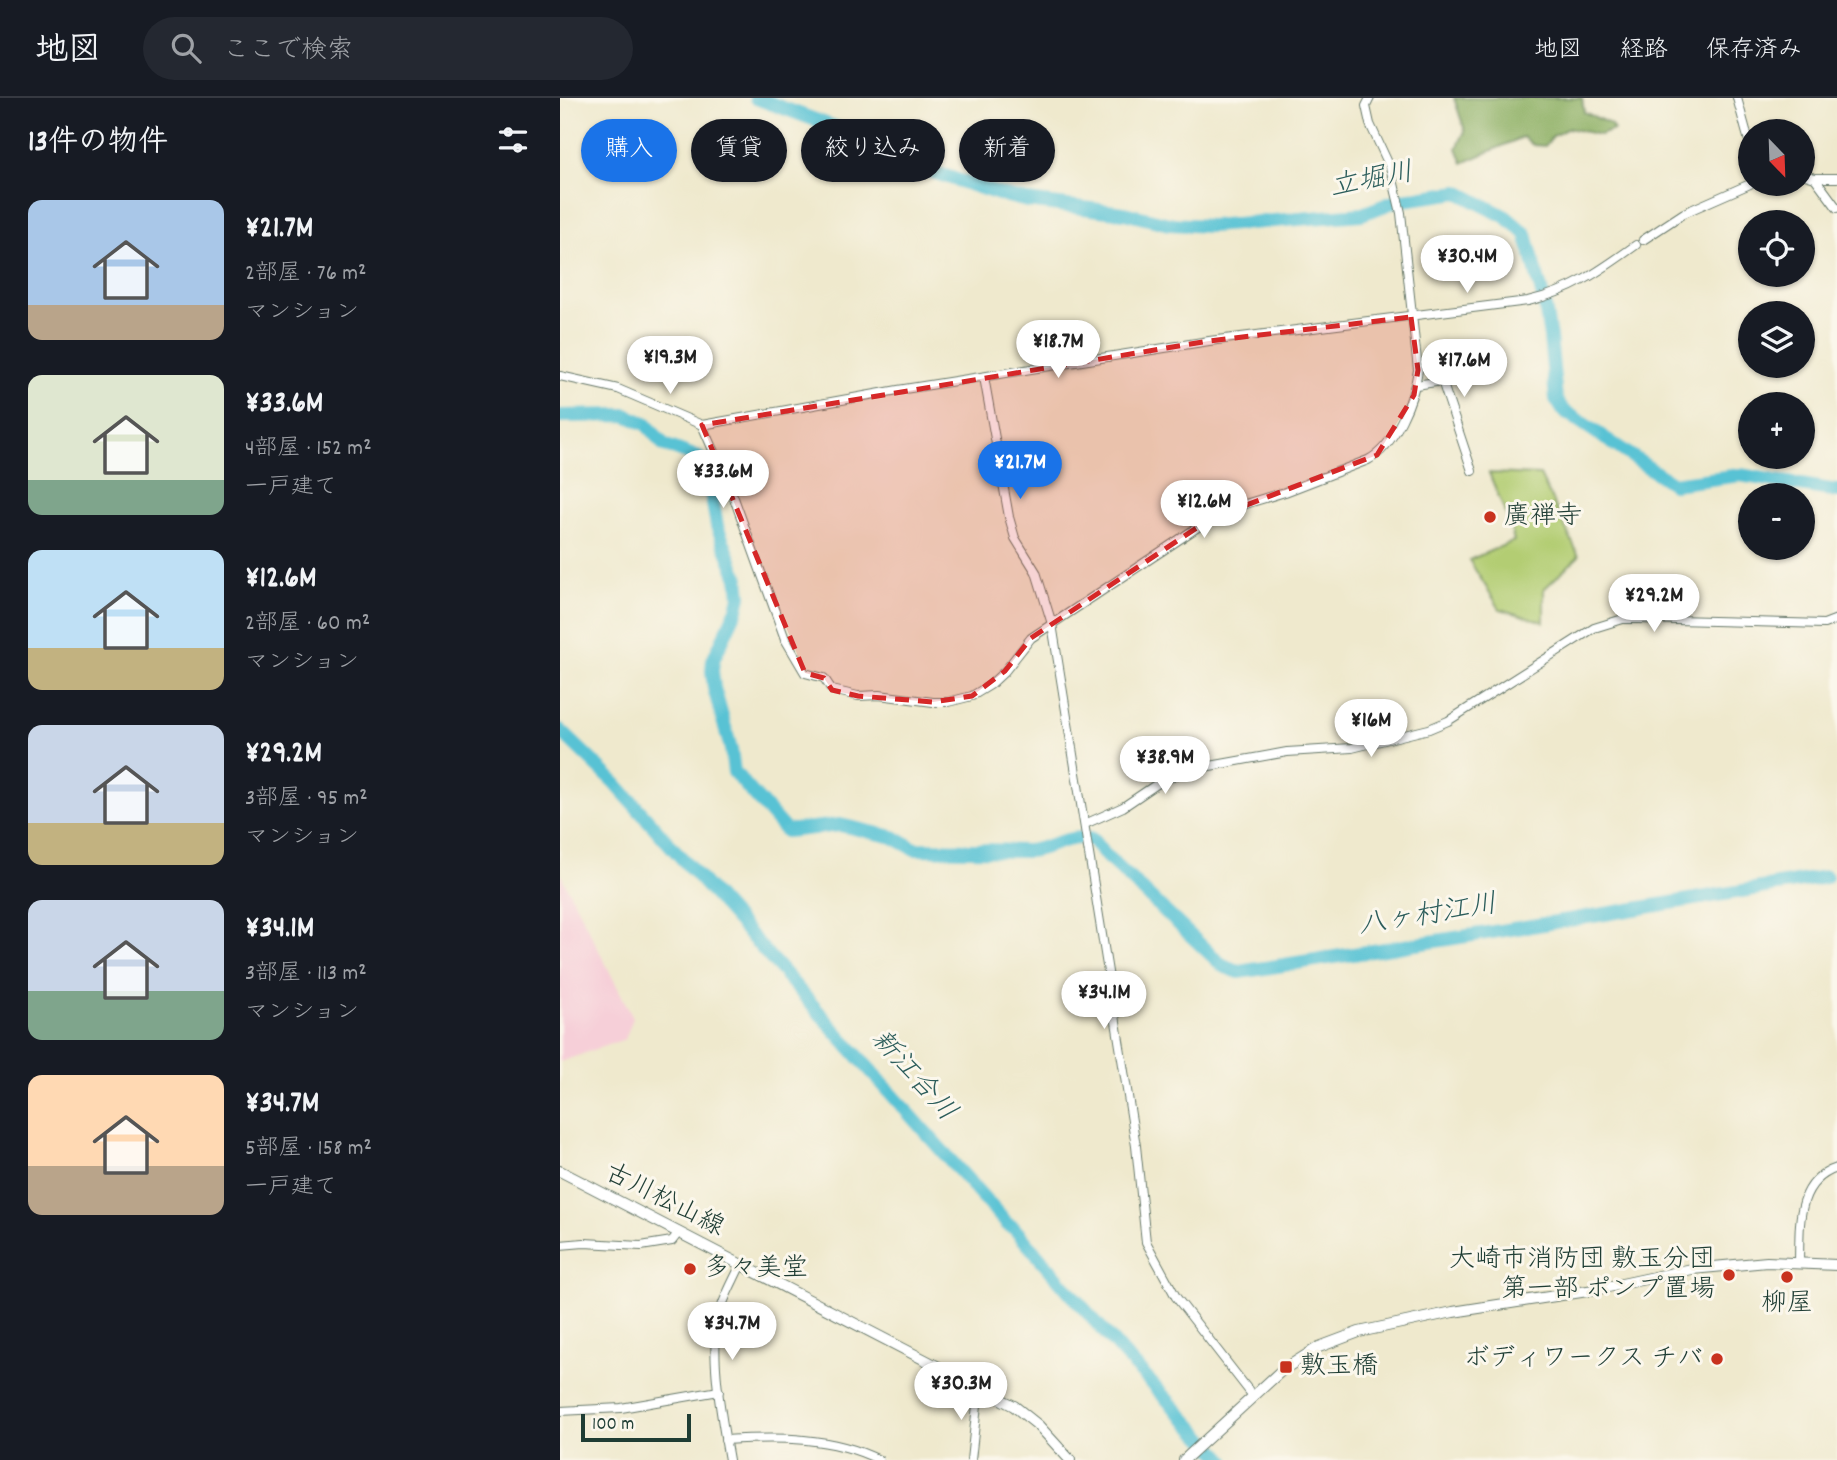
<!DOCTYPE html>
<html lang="ja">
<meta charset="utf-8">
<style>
body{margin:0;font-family:Dekko,"Klee One",sans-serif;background:#242831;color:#f1f3f6;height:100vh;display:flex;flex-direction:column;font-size:26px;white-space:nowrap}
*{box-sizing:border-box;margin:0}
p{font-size:23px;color:#9ea1a6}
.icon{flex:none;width:38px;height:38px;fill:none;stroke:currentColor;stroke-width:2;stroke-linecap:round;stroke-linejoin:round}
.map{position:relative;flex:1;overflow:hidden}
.side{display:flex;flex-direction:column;background:#171b24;width:560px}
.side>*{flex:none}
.banner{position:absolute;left:21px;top:21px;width:665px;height:63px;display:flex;gap:14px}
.needle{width:46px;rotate:157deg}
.controls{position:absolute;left:1178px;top:21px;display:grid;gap:14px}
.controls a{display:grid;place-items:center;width:77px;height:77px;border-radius:50%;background:#171b24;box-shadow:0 2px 5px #0004;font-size:35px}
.scale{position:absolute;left:21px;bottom:18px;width:110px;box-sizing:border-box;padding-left:7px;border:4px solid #1f3d34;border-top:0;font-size:19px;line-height:24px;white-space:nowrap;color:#1f3d34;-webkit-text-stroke:5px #fbf7ec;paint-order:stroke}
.price{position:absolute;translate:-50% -60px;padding:0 16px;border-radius:24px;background:#fff;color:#222;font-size:23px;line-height:46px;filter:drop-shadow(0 2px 4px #0008)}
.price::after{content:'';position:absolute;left:50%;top:42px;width:21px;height:16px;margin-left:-10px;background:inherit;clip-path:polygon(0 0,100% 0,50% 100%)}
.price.active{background:#1a73e8;color:#fff}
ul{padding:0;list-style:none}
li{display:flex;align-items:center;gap:21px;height:175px;padding:0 28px}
li span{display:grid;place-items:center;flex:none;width:196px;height:140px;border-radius:14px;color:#555}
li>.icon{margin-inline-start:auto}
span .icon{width:84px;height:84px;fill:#fffc;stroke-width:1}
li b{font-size:30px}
h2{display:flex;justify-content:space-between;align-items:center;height:84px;padding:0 28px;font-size:30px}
.chip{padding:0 24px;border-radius:32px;background:#171b24;box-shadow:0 2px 5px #0004;font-size:24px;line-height:63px}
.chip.active{background:#1a73e8;color:#fff}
header{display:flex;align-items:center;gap:42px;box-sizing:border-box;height:98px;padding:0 35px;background:#171b24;border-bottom:2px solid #363941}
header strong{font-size:33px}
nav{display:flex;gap:38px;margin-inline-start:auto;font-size:24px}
.search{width:490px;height:63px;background:#242831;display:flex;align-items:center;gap:18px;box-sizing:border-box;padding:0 24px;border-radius:38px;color:#9ea1a6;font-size:26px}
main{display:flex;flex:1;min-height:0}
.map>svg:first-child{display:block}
</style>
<header>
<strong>地図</strong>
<div class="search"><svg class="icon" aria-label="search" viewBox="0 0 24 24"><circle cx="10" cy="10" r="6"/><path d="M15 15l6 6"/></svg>ここで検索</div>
<nav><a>地図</a><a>経路</a><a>保存済み</a></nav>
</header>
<main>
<section class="side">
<h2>13件の物件<svg class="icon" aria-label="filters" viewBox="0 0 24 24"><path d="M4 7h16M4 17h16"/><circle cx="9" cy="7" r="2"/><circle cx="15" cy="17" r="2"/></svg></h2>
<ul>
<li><span style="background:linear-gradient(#a9c7e8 75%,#b9a48a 0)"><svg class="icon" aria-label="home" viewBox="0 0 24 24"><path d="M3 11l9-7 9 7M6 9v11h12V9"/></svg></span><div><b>¥21.7M</b><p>2部屋 · 76 m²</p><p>マンション</p></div></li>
<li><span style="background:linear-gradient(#dfe7d0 75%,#7fa58c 0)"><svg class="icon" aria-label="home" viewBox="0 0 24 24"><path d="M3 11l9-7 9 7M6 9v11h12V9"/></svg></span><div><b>¥33.6M</b><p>4部屋 · 152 m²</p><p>一戸建て</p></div></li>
<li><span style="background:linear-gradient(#bfe0f5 70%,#c2b280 0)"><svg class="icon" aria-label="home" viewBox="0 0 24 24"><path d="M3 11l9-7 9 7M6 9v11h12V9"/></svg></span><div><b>¥12.6M</b><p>2部屋 · 60 m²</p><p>マンション</p></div></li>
<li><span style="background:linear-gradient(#c9d6e8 70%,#c2b280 0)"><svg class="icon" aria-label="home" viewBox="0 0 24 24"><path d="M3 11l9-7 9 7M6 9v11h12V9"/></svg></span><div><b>¥29.2M</b><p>3部屋 · 95 m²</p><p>マンション</p></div></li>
<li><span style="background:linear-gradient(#c9d6e8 65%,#7fa58c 0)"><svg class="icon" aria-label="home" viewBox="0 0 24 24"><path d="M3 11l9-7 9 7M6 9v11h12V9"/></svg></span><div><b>¥34.1M</b><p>3部屋 · 113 m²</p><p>マンション</p></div></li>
<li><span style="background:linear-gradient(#ffd9b3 65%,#b9a48a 0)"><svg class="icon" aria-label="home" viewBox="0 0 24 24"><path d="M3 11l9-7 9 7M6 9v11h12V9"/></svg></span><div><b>¥34.7M</b><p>5部屋 · 158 m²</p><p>一戸建て</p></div></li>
</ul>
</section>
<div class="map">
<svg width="1277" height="1362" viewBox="0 0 1277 1362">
<rect width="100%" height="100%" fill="#fbf7ec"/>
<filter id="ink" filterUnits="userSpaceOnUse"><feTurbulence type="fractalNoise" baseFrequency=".0143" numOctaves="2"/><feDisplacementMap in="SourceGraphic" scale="14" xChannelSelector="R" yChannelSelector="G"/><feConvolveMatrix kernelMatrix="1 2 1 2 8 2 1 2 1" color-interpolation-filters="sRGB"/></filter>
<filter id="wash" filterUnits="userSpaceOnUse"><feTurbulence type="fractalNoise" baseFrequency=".00686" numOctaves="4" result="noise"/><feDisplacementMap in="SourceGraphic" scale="28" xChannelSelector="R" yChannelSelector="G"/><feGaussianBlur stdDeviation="1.57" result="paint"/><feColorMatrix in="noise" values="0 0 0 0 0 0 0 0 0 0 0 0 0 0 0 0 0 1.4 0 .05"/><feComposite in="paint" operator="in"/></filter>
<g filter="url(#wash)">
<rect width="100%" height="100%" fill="#efe9cd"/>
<polygon fill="#f6cfd8" points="0,775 73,920 65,941 0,964"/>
<polygon fill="#b3cd73" stroke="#698554" stroke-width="2" points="929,375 980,377 1019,458 984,491 984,524 940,511 909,462 954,443 950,426"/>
<polygon fill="#8eb065" stroke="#56764c" stroke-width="2" points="894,0 1022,0 1024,14 1050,26 1054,32 1040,37 1008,30 993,38 985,48 973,47 963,39 903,65 897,50 905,33"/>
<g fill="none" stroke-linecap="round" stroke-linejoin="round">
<polyline stroke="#58c2d4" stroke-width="2.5" points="654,1362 658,1356"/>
<g stroke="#58c2d4" stroke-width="14">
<polyline points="196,0 299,38 333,58 367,72 439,96 467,103 564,115 609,126 651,128 802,116 836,103 898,94 946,119 966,136 984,203 990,239 996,301 1003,312 1113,386 1180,377 1277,393"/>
<path d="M 0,318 L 66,317 L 86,326 L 104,347 L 137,359 L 141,363 L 149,382 L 157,428 L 178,480 L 180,498 L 177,511 L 153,562 L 152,573 L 154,590 L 171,651 L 174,674 L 226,733 L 280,727 L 333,739 L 355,751 L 467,753 C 486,752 502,740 520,740"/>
<polyline points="0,632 55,685 448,1127 453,1129 561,1253 664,1362"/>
<polyline points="527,741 532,741 543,755 663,868 679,874 1015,821 1266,779"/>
</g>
</g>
</g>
<g filter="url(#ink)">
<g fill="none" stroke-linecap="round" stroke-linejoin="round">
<defs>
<g id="minor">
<polyline points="1177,0 1190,47"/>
<polyline points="1242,76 1255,80 1277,80"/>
<polyline points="1255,80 1277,110"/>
<polyline points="1083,142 1124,115 1190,86"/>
<path d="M 0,278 L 58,291 L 142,327 L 338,292 L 649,243 L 968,203 C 1012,193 1040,173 1076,147"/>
<polyline points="424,279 449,419 455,440 476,474 492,526 576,1048 586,1144 616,1199 693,1298"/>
<polyline points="856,287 882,283 912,373"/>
<path d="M 142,327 L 174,400 L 225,541 L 245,575 L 264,580 L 272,592 L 298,598 L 319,597 L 373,604 L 388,604 L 412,598 L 430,587 L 445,573 L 471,540 L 650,421 L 672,410 L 725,394 L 808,362 C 835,348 854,301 858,272 L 841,115 L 830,69 L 810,26 L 806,8 L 810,0"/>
<polyline points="525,726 563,709 600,684 628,672 727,654 792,650 869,631 888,623 1034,530 1063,521 1079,521 1264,526 1277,521"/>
<polyline points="0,1147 24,1145 81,1148 112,1143 119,1134"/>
<path d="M 1239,1164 C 1240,1128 1235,1084 1277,1070"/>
<polyline points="0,1313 61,1310 159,1293"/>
<path d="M 165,1342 C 217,1339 272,1338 319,1362"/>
<path d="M 169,1362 C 162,1322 150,1260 158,1221 C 162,1202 173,1184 181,1166"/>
<polyline points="411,1362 419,1289"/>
</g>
<g id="major">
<polyline points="0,1073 454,1308 479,1328 510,1362"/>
<polyline points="624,1362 721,1273 759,1249 799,1234 893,1214 1034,1192 1132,1171 1207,1164 1277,1167"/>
</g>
</defs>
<use href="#minor" stroke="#68796a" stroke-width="10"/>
<use href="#major" stroke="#68796a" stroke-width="12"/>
<use href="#minor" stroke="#fff" stroke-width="8"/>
<use href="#major" stroke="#fff" stroke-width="10"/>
</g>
</g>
<path fill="#d62828" fill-opacity="0.2" stroke="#d62828" stroke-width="5" stroke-dasharray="14 9" stroke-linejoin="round" d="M 851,219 L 858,272 L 854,297 L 817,357 L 650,421 L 471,540 L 445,573 L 412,598 L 373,604 L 298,598 L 272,592 L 264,580 L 245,575 L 142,327 L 649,243 Z"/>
<g fill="#c8321e" stroke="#fbf7ec" stroke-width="2.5">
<circle cx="930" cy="419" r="7"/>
<circle cx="130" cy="1171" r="7"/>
<circle cx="1169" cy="1177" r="7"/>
<circle cx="1227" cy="1179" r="7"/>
<circle cx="1157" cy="1261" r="7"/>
<rect x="719" y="1262" width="14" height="14" rx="3.5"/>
</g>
<g text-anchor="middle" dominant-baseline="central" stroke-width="6" stroke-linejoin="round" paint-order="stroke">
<g font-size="26" fill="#1f3d34" stroke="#fbf7ec" text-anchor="start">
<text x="944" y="419">廣禅寺</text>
<text x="1155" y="1162" text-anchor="end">大崎市消防団 敷玉分団<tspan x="1155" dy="30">第一部 ポンプ置場</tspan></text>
<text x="144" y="1171">多々美堂</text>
<text x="1227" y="1206" text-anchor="middle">柳屋</text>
<text x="1143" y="1261" text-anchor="end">ボディワークス チバ</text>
<text x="740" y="1269">敷玉橋</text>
</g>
<g font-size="26" fill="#1f3d34" stroke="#fbf7ec">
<text transform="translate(104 1103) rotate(27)">古川松山線</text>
</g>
<g font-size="28" font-style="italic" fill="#2d5e5c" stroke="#fbf7ec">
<text transform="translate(812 84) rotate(-11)">立堀川</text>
<text transform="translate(868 819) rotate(-9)">八ヶ村江川</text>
<text transform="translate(352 979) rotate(48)">新江合川</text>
</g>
</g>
</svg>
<div class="controls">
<a><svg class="needle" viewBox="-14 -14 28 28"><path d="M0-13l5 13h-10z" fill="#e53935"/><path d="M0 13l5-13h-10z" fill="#9ea1a6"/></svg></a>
<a><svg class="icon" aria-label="locate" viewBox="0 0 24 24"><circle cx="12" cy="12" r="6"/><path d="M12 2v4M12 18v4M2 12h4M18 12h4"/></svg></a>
<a><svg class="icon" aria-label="layers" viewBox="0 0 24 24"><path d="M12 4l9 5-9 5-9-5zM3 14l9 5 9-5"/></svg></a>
<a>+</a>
<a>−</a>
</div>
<div class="scale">100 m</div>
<b class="price" style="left:907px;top:197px">¥30.4M</b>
<b class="price" style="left:498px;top:282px">¥18.7M</b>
<b class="price" style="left:110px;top:298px">¥19.3M</b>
<b class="price" style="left:904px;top:301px">¥17.6M</b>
<b class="price active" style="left:460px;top:403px">¥21.7M</b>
<b class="price" style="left:163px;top:412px">¥33.6M</b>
<b class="price" style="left:644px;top:442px">¥12.6M</b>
<b class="price" style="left:1094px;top:536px">¥29.2M</b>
<b class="price" style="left:811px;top:661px">¥16M</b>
<b class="price" style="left:605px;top:698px">¥38.9M</b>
<b class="price" style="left:544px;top:933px">¥34.1M</b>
<b class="price" style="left:172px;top:1264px">¥34.7M</b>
<b class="price" style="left:401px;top:1324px">¥30.3M</b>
<div class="banner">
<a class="chip active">購入</a>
<a class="chip">賃貸</a>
<a class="chip">絞り込み</a>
<a class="chip">新着</a>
</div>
</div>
</main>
